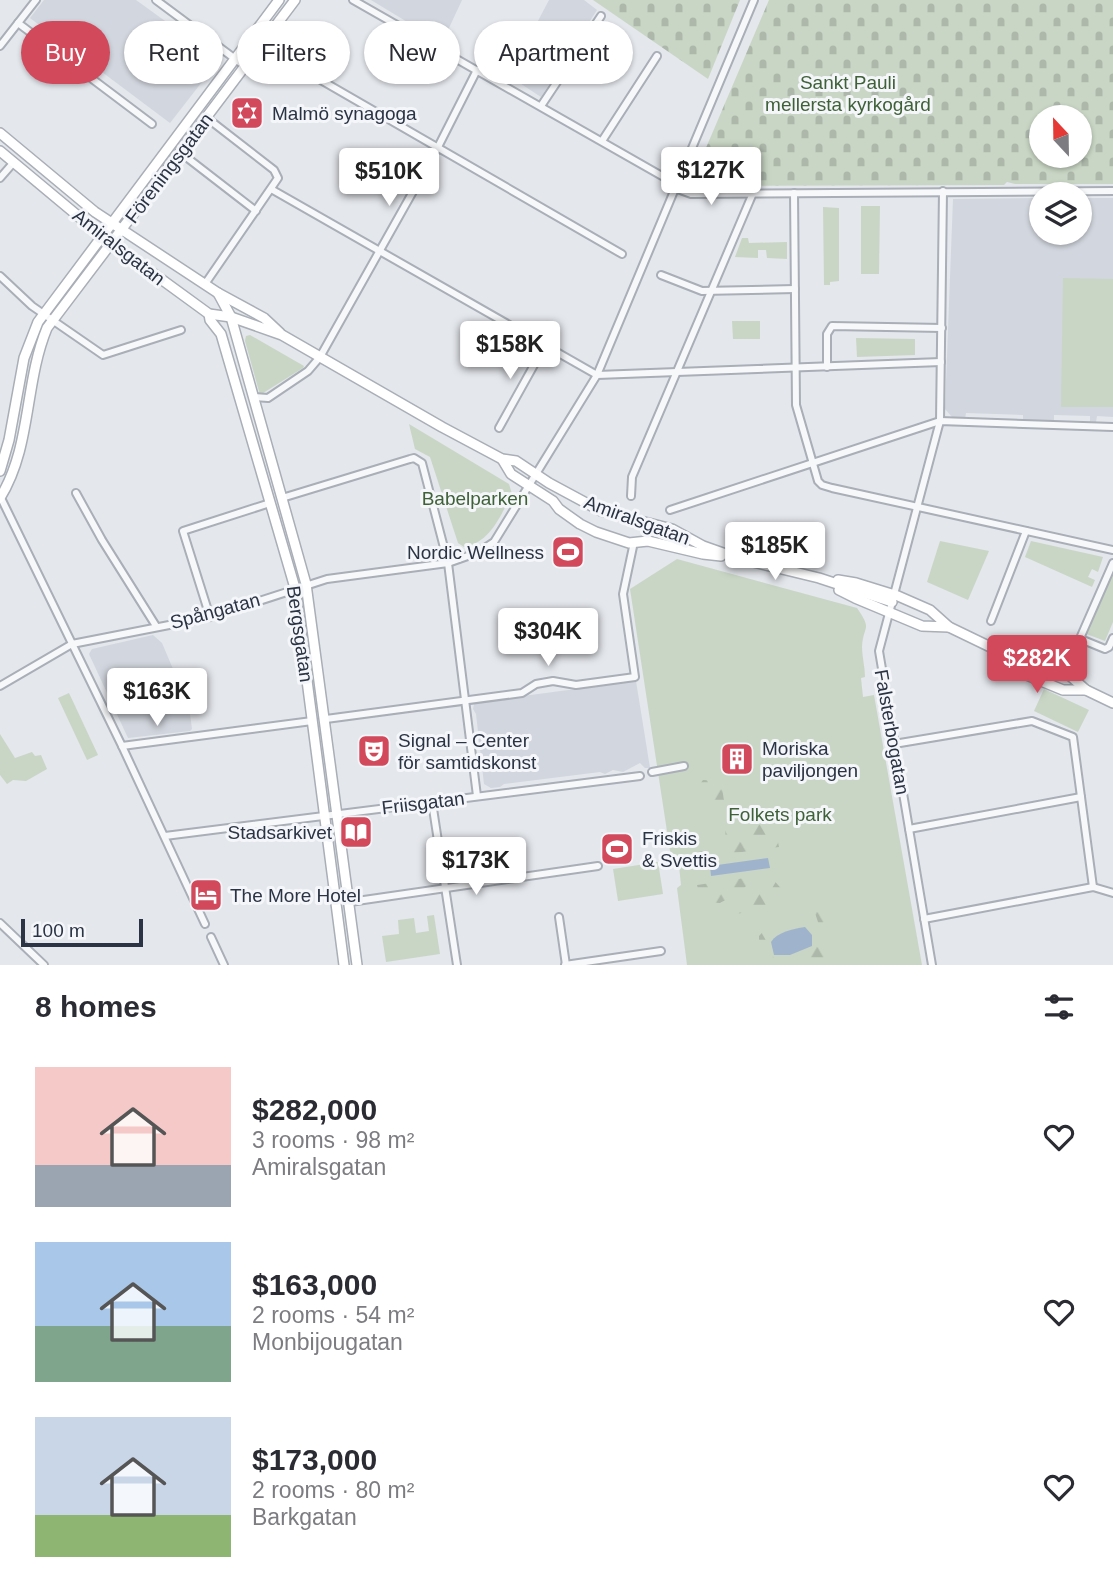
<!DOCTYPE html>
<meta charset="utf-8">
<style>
body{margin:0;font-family:Arial,sans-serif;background:#f7f7f7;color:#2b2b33;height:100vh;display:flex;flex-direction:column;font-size:26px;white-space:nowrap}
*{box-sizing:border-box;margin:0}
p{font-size:23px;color:#7c7c81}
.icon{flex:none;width:38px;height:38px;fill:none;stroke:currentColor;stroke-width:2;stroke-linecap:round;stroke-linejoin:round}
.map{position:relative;height:965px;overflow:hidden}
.drawer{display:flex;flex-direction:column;background:#fff;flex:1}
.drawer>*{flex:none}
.hud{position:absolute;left:21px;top:21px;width:700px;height:63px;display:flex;gap:14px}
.needle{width:46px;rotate:338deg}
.buttons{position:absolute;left:1029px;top:105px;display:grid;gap:14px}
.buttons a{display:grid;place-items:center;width:63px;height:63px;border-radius:50%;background:#fff;box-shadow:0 2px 5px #0004;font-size:35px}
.scale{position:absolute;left:21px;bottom:18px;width:122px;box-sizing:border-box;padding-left:7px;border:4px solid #2b3445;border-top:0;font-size:19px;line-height:24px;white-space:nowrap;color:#2b3445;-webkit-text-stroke:5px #f4f6f9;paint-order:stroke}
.price{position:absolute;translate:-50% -60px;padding:0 16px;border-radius:7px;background:#fff;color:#222;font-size:23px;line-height:46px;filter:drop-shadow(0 2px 4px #0008)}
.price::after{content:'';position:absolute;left:50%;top:42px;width:21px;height:16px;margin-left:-10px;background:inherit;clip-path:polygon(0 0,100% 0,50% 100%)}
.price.active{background:#d1495b;color:#fff}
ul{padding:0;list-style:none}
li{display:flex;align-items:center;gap:21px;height:175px;padding:0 35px}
li span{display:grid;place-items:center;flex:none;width:196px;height:140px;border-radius:0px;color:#555}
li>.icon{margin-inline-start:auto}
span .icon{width:84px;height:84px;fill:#fffc;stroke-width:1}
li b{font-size:30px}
h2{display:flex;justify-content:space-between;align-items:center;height:84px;padding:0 35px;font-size:30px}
.tag{padding:0 24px;border-radius:32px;background:#fff;box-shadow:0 2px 5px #0004;font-size:24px;line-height:63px}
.tag.active{background:#d1495b;color:#fff}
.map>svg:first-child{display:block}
</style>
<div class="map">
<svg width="1113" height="965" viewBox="0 0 1113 965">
<defs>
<pattern id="forest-firs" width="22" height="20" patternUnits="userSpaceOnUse" patternTransform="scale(1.75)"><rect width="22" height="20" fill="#c9d6c5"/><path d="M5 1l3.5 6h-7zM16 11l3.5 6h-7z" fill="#adb8ab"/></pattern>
<pattern id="cemetery-stones" width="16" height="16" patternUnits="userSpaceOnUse" patternTransform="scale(1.75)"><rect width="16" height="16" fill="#c9d6c5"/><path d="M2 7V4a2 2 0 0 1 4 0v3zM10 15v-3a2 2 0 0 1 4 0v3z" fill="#adb8ab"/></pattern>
</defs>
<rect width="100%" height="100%" fill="#e4e7ec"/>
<g fill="#d2d6de">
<polygon points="44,0 136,0 219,60 170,123 30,18"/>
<polygon points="371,0 462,0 442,43"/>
<polygon points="549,0 584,0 597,10 541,97 509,76"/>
<polygon points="1041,198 1041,233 1080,233 1080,198 1113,198 1113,417 1097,416 1096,422 1090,422 1090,416 1054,415 1054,421 1023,420 1023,415 966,413 965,419 952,417 945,409 953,199"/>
<polygon points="153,635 162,643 173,669 178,690 190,714 192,729 190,731 128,738 89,654 92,649"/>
<polygon points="636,681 650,768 645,768 640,763 623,772 613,770 605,774 600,772 504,784 500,787 491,788 484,784 476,714 473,709 474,704 479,702"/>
</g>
<g fill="#c9d6c5">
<polygon points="861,206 880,206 879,274 861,274"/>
<polygon points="823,207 839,208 839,281 830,282 830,285 824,285"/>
<polygon points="742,238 748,238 749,243 787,242 787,259 767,258 766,250 758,250 758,258 735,257"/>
<polygon points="1063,278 1113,279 1113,407 1061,407"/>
<polygon points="732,321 760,321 760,339 733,339"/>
<polygon points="250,335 304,366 303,368 260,395 245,341 246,336"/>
<polygon points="856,338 915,339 915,355 857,357"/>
<path d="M 409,424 L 509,484 L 512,494 C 500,516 491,542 464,547 L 458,543 L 430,457 L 415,449 Z"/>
<polygon points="940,541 989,551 968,600 927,582"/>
<polygon points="1031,541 1103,557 1098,572 1092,569 1088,577 1095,580 1092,587 1025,557"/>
<path d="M 677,559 L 857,608 C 873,631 863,625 862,647 C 862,657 865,667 865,677 L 861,678 L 863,697 L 874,695 L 922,965 L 687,965 L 677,888 L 681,885 L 679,866 L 672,864 L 630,589 Z"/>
<polygon points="1113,562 1113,622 1105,641 1084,633"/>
<polygon points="1044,689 1089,710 1078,732 1034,711"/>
<polygon points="69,693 98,755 87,760 58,698"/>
<polygon points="0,734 15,758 32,752 35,756 41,755 47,769 26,781 13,780 7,784 0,775"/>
<polygon points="658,862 663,894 618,901 613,869"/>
<polygon points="434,915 440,954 386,962 382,936 399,934 398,920 414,918 416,933 429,931 427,916"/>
</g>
<g fill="url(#forest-firs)">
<path d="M 703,780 L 722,781 C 723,793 722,805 733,814 L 743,813 L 743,823 L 724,826 L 723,817 L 716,807 L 718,803 C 710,798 701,796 700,784 Z"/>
<polygon points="774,822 779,847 698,858 697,852 727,849 725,830"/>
<path d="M 769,875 L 788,896 L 778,905 C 759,906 742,914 724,917 L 725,908 L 759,883 L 760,876 Z"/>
<path d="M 752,877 C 747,890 731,897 720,903 C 707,903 699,897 697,885 Z"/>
<path d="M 820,902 L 829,905 L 823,951 L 825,958 C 811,964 775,965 764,958 C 760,953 759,943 759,936 L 769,925 L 778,931 L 769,941 L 771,954 L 775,959 L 794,957 L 812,949 L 815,939 L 813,929 L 819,925 L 815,913 L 807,916 L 803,912 L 805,906 Z"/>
</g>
<g fill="url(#cemetery-stones)" fill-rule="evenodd">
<polygon points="593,0 740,0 708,79"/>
<path d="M 769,0 L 1113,0 L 1113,184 L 1015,184 L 1007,182 L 1004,185 L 694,186 L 694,176 ZM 1041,117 L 1080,117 L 1080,156 L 1041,156 Z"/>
</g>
<g fill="#9fb4cc">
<polygon points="768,858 770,868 711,876 710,866"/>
<path d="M 805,927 L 812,935 L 812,946 L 790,955 L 774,955 L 771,942 C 777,932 793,929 805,927 Z"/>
</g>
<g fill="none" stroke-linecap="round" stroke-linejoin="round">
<defs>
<g id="street">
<polyline points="156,0 246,67"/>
<polyline points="353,0 676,184"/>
<polyline points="18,23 152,124"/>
<polyline points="0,46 36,0"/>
<polyline points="286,60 622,254"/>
<polyline points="541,106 601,16"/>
<polyline points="602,141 657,56"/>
<polyline points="181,153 256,211"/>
<polyline points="0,178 14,162"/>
<polyline points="675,188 691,194 1113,191"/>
<polyline points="271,189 597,375 941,362"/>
<polyline points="794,193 796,405 818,481 822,485 832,488 1113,550"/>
<polyline points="661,275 702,291 795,289"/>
<polyline points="0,276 32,306 103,355 181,330"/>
<polyline points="205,284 278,178 274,170 207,118"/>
<polyline points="827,367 827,334 832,326 942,328"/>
<polyline points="253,397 268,398 308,371 320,357 438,147 477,70"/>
<polyline points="499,428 544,347"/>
<polyline points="76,493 102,540 156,626"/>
<polyline points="0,496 122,746 205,924"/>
<polyline points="631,496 632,477 753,193"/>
<polyline points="282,498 410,459 414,458 422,463 448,563 477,796"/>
<polyline points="670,510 940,421 1113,427"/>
<polyline points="1113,563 1081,636 1083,640 1105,649 1109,647 1113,638"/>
<polyline points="210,617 183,531 270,503"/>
<polyline points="991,621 1026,531"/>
<polyline points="0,686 72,644 210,617 327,579 448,563 479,552 494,542 597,375 754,0"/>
<polyline points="326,719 522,693 536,684 553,681 576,685 635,677 623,594 634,542"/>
<polyline points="894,744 1032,721 1073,737 1093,887"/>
<polyline points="122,746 312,721"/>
<polyline points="652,772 684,766"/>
<polyline points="432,802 457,965"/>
<polyline points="909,829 1081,797"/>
<polyline points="165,836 640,776"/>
<polyline points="350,902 598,866"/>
<polyline points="559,917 566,965"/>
<polyline points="924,919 1093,887 1113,893"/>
<polyline points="0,923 44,965"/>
<polyline points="211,937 224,965"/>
<polyline points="565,965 661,951"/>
<polyline points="932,965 879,651 940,421 943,191"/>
</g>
<g id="secondary">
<polyline points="0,133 95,212 218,293 264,318 280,333"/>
<polyline points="0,151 102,236 209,314 231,317 282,335 442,427 502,459 516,461 549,483 601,511 672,529 703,546 737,558 819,578 892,602"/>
<polyline points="218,293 231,317 306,584 357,965"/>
<polyline points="209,314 210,320 221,334 295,588 344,965"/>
<polyline points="502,459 511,474 553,501 559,509 580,524 596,532 629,543 648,541 703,554 721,556"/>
<polyline points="0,471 9,440 24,358 38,322 279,0"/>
<path d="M 0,498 C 32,446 24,384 47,328 L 295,0"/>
<polyline points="838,580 856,583 898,596 930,610 949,627 1007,655 1029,676 1063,690 1086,690"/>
<polyline points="839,590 855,598 922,626 949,627"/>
<polyline points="1007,655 1036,659 1068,674 1086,690 1113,703"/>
</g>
</defs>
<use href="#street" stroke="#a9aeb7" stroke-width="10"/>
<use href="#secondary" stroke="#a9aeb7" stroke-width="12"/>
<use href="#street" stroke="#f7f8fa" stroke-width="6"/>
<use href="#secondary" stroke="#fff" stroke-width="9"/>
</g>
<defs>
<symbol id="synagogue-square" viewBox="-11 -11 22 22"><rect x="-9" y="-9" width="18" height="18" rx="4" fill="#d1495b" stroke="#f4f6f9"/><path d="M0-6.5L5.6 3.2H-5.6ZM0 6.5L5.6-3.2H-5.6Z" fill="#fff"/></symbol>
<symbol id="stadium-square" viewBox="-11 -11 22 22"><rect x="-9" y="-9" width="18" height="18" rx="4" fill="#d1495b" stroke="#f4f6f9"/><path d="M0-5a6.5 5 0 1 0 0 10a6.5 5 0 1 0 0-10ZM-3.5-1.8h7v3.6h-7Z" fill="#fff"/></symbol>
<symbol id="theatre-square" viewBox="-11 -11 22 22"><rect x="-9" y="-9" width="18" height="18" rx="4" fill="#d1495b" stroke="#f4f6f9"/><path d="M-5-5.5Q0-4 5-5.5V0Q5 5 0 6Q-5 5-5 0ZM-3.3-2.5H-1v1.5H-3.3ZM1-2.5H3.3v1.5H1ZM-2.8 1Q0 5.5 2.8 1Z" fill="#fff"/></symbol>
<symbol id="building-square" viewBox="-11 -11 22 22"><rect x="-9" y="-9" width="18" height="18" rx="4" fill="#d1495b" stroke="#f4f6f9"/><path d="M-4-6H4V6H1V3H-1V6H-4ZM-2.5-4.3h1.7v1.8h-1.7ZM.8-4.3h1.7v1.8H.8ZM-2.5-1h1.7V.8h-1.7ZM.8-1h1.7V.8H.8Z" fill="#fff"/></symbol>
<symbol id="library-square" viewBox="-11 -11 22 22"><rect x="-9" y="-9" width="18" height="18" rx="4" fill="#d1495b" stroke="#f4f6f9"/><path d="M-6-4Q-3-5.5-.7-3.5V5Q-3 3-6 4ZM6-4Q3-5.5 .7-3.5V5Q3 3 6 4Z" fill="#fff"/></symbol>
<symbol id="hotel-square" viewBox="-11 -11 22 22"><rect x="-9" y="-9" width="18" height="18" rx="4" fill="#d1495b" stroke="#f4f6f9"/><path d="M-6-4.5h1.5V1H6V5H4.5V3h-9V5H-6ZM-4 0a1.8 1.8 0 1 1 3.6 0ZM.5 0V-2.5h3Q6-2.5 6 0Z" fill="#fff"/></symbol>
</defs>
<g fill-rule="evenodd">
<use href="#synagogue-square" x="228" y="94" width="38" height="38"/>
<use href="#stadium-square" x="549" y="533" width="38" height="38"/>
<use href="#theatre-square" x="355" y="732" width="38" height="38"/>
<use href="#building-square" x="718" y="740" width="38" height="38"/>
<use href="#library-square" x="337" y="813" width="38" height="38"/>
<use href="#stadium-square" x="598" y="830" width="38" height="38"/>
<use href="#hotel-square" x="187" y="876" width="38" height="38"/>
</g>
<g text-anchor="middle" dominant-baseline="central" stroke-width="6" stroke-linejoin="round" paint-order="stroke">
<g font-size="19" fill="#3f6138" stroke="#f4f6f9">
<text x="848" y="82">Sankt Pauli<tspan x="848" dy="22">mellersta kyrkogård</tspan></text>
<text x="475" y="498">Babelparken</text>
<text x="780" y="814">Folkets park</text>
</g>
<g font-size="19" fill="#2b3445" stroke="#f4f6f9" text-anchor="start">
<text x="272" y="113">Malmö synagoga</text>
<text x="544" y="552" text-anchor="end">Nordic Wellness</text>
<text x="398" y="740">Signal – Center<tspan x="398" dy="22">för samtidskonst</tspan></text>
<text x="762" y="748">Moriska<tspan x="762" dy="22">paviljongen</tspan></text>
<text x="332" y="832" text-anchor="end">Stadsarkivet</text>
<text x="642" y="838">Friskis<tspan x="642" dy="22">&amp; Svettis</tspan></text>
<text x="230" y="895">The More Hotel</text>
</g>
<g font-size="19" fill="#2b3445" stroke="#f4f6f9">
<text transform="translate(169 168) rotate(-53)">Föreningsgatan</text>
<text transform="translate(119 247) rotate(38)">Amiralsgatan</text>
<text transform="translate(637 520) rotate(20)">Amiralsgatan</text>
<text transform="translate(215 611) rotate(-15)">Spångatan</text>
<text transform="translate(300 634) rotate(82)">Bergsgatan</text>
<text transform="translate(892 732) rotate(80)">Falsterbogatan</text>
<text transform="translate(423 803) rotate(-7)">Friisgatan</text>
</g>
</g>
</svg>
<div class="buttons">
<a><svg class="needle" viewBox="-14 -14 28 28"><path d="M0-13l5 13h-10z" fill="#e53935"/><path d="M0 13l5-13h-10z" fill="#7c7c81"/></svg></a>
<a><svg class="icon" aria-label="layers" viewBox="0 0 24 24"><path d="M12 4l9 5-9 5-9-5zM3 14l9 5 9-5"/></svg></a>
</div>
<div class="scale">100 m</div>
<b class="price" style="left:711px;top:207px">$127K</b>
<b class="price" style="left:389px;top:208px">$510K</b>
<b class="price" style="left:510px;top:381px">$158K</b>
<b class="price" style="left:775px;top:582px">$185K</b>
<b class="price" style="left:548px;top:668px">$304K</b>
<b class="price active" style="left:1037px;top:695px">$282K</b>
<b class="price" style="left:157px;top:728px">$163K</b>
<b class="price" style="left:476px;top:897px">$173K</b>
<div class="hud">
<a class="tag active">Buy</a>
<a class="tag">Rent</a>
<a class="tag">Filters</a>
<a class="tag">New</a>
<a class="tag">Apartment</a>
</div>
</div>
<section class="drawer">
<h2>8 homes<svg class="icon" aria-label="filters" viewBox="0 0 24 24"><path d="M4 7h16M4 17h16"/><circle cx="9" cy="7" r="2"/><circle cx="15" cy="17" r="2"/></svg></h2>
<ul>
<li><span style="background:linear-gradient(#f6c9c9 70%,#9aa5b1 0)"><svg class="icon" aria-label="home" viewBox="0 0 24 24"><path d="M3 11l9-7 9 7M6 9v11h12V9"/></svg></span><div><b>$282,000</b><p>3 rooms · 98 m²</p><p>Amiralsgatan</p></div><svg class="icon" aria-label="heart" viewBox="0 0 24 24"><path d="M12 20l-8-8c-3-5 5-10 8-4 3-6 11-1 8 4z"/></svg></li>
<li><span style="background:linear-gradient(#a9c7e8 60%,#7fa58c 0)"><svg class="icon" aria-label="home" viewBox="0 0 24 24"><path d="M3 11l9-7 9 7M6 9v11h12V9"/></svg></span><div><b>$163,000</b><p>2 rooms · 54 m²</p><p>Monbijougatan</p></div><svg class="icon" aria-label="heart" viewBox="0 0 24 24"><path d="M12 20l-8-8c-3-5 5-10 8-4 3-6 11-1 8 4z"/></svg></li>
<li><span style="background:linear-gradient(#c9d6e8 70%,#8fb573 0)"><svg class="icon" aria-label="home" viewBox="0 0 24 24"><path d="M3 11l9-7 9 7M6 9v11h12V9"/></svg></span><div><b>$173,000</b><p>2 rooms · 80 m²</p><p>Barkgatan</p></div><svg class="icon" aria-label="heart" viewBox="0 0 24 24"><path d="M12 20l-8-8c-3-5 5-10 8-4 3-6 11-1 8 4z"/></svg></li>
</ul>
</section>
